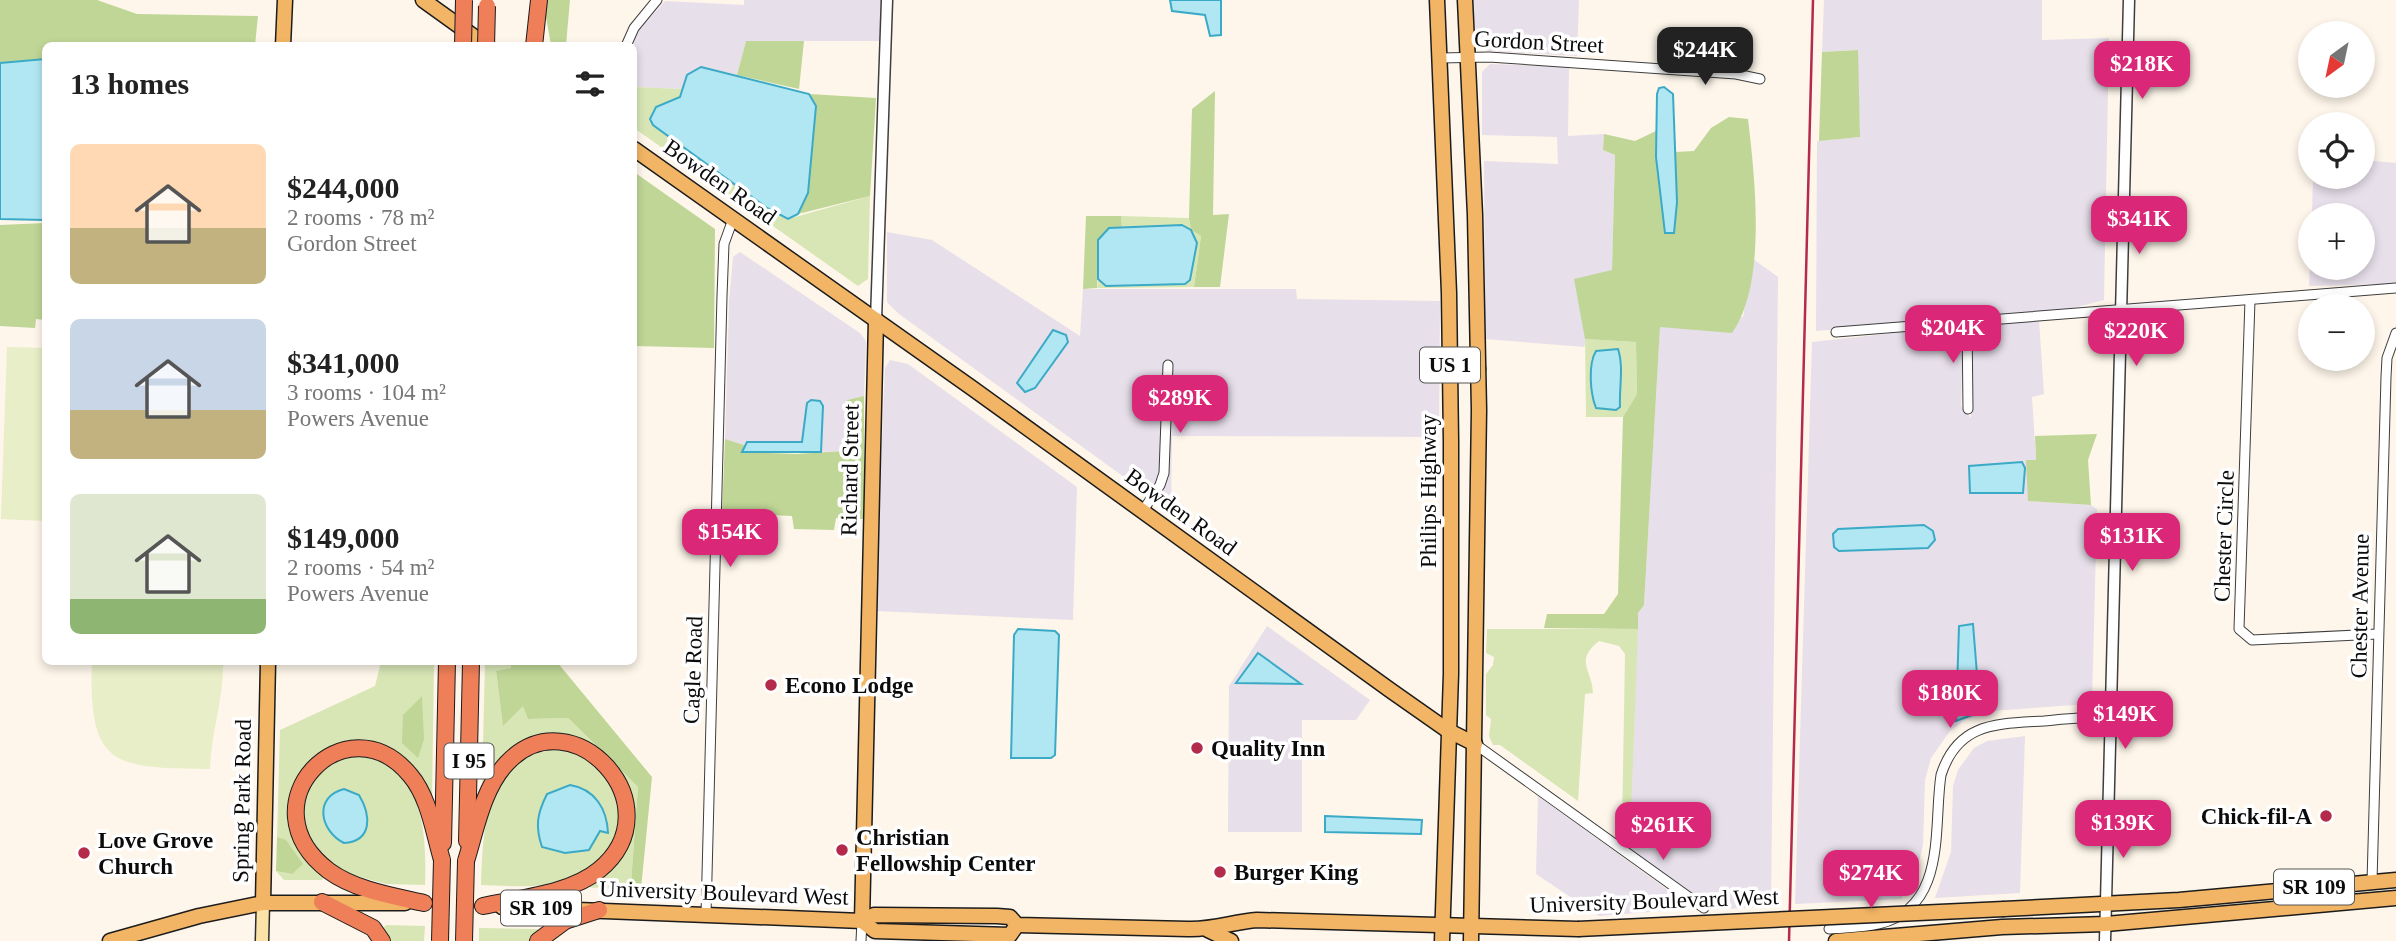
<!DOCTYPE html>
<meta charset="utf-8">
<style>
body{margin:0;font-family:Georgia,serif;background:#f2f2f2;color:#222;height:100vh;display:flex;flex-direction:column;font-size:26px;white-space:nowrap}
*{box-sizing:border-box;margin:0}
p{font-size:23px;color:#767676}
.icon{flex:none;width:38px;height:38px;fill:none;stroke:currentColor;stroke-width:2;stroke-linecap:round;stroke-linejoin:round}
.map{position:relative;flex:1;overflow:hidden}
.drawer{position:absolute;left:42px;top:42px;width:595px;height:623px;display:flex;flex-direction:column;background:#fff;border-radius:10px;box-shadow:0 4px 10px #0003}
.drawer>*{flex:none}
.needle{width:46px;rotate:213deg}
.fabs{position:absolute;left:2298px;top:21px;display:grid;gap:14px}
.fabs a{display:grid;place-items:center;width:77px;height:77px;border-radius:50%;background:#fff;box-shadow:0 4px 10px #0003;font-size:35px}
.price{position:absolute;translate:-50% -60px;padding:0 16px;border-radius:14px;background:#db2777;color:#fff;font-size:23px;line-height:46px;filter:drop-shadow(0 2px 4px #0008)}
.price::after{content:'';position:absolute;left:50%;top:42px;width:21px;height:16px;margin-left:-10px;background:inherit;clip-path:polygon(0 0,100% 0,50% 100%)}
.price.selected{background:#222;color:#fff}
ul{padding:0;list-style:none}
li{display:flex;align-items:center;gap:21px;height:175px;padding:0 28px}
li span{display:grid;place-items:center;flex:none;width:196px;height:140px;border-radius:10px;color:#555}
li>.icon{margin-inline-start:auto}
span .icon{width:84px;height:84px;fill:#fffc;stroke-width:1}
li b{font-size:30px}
h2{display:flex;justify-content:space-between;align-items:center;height:84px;padding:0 28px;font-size:30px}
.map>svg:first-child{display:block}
</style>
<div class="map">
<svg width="2396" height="941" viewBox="0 0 2396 941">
<rect width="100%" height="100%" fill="#fef6ea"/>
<g fill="#e7dfea" fill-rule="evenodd">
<polygon points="744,0 881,0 880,41 746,41 737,75 701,67 687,75 683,89 634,87 634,36 665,1 744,5"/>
<polygon points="1472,0 1579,0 1577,56 1488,51 1477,43"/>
<polygon points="1824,0 2042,0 2042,40 2109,38 2104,300 2066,310 1816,331 1817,141 1860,137 1857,50 1822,52"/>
<polygon points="1490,64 1569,67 1568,136 1604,134 1603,150 1615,155 1612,270 1584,347 1485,339 1484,161 1558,164 1557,137 1482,135 1482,72"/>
<polygon points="2363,160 2396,163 2396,284 2309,286 2310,261 2310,268 2362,268 2362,215 2312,215 2313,177 2362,177"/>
<polygon points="887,232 932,240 1080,336 1083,289 1296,289 1297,299 1440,301 1439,437 1172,436 1171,511 899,314 887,302"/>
<polygon points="740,252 860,333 866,341 864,396 847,400 848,433 844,451 821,452 823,406 802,442 747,442 744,445 725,439 729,303 733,257"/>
<polygon points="1753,259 1778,277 1771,906 1711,910 1630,848 1638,613 1644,605 1660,326 1743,317"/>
<path d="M 2039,320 L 2044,394 L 2032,397 L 2036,460 L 2027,461 L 2029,501 L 2091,505 L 2097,509 L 2092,701 L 2089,704 L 1992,711 L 1965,720 L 1950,731 L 1931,758 L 1925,780 L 1923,845 L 1917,870 L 1901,899 L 1795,904 L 1812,342 L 1958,326 L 1963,331 L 1961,406 L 1971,418 L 1969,333 L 1972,325 ZM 1973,624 L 1957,721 L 1959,626 Z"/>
<polygon points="890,360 908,364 1077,487 1073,620 875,611 885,368"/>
<polygon points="1267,626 1370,700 1356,720 1302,720 1302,832 1228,832 1229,686"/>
<polygon points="2025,736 2020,893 1935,898 1951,852 1953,786 1958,770 1974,748 1987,741"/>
<polygon points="1538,796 1690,906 1689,909 1599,916 1536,874"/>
</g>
<g fill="#d8e6b6" fill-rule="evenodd">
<polygon points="634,87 683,89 680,97 656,107 652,112 667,136 767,208 788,219 870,196 868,279 858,286 634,128"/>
<polygon points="1121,216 1189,218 1191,230 1201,236 1194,287 1097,288 1098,279 1106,286 1185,284 1182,225 1122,228"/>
<path d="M 1585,339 L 1636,342 L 1637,394 L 1623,417 L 1586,417 ZM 1591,359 L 1621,360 L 1618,383 L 1620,407 L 1591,396 Z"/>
<path d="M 1487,629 L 1638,629 L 1630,848 L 1615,838 L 1622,827 L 1625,654 L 1619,646 L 1599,641 C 1574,661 1592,669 1593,693 L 1585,694 L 1578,801 L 1500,745 L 1493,745 L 1489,736 L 1491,719 L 1486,715 L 1486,674 L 1493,665 L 1494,657 L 1486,653 Z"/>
<path d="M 381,662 L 434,662 L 432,798 L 409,767 L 336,746 C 328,750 318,754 312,759 C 303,766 298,778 295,788 C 282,825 300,849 324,876 L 322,880 L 284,880 L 276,871 L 292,874 L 286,841 L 277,837 L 280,730 L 375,686 Z"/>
<path d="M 485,662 L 510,662 L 511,668 L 496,672 L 503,725 L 523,705 L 528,719 L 568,718 L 598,748 C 533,728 534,744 487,785 L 482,785 Z"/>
<path d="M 560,749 C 617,763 643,821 595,865 C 567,892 516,886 481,885 C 483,827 485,754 560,749 ZM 570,785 L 600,831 L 589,850 L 565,853 L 542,847 C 535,826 537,813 547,794 Z"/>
<path d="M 352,756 C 423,758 427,831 425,885 L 386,884 L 352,875 L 335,866 L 307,838 L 301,800 L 324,765 ZM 344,789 L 359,795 L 365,807 L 337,840 L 332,794 Z"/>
<polygon points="618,768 638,787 631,883 641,890 582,887 631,831 631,795"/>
<polygon points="386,925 425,926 424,941 387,941 381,931"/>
<polygon points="479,928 538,929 540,932 532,941 479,941"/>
</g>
<g fill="#bfd696">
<polygon points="0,0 97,0 137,14 258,16 255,45 46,46 45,59 0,63"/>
<polygon points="543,0 570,0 566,45 551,45"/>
<polygon points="746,41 804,41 799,89 737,75"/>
<polygon points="1858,50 1860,137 1819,141 1822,52"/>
<polygon points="1215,91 1213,215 1229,214 1220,287 1194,287 1201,236 1191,230 1189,218 1192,109"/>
<polygon points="809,94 876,98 870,196 798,214 808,193 816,106"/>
<path d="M 1729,117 L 1748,119 C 1755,178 1767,284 1732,333 L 1660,327 L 1644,605 L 1638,613 L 1638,629 L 1544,628 L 1547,614 L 1604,614 L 1618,594 L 1623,417 L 1637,394 L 1636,342 L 1585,339 L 1574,279 L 1612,270 L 1615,155 L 1603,150 L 1604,134 L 1635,141 L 1656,131 L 1656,157 L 1674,233 L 1677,202 L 1675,152 L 1694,151 L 1711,128 Z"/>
<polygon points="634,172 715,229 714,348 634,346"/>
<polygon points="1086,216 1121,216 1122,228 1109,228 1098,240 1097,288 1083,289"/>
<polygon points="45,223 45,320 36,319 35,328 0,326 0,225"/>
<polygon points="864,396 865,519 836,518 834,530 794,529 792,516 722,513 725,439 744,445 743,452 796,454 844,451 848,433 847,400"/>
<polygon points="2097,434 2088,460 2091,505 2028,501 2026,460 2036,460 2035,436"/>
<polygon points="510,662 557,662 652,777 641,889 631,883 638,787 568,718 528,719 523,706 503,726 496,671 511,668"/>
<polygon points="422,696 424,739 418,758 402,743 403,715"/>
<polygon points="277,837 286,840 303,864 292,874 276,871"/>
</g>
<g fill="#e8eec7">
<polygon points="7,347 45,348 45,521 1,519"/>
<path d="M 92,662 L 223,662 C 224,698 211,732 210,769 C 114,768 88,767 92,662 Z"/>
</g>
<g fill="#b1e7f3" stroke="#3baac6" stroke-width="2">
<polygon points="1170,0 1221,0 1221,35 1210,36 1205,15 1172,11"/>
<polygon points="45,59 45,220 0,219 0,63"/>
<polygon points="701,67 809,94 816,106 808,193 798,214 788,219 767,208 653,125 650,119 656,107 680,97 687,75"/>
<polygon points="1664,87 1673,94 1677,202 1674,233 1665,233 1656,157 1657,94 1659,88"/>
<polygon points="1182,225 1191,230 1197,243 1190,280 1185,284 1106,286 1098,279 1098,240 1109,228"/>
<polygon points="1053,330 1066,335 1068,342 1035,388 1025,392 1017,383"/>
<path d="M 1618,349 C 1624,367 1619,388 1620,407 L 1616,410 L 1596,408 C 1590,393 1588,364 1596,351 Z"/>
<polygon points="811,400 820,401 823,406 821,452 742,452 747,442 802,442 807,403"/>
<polygon points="2022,462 2025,468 2023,493 1970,493 1969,466"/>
<polygon points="1924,525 1933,531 1935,540 1928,548 1839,551 1834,547 1833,534 1838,529"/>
<polygon points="1973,624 1980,712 1956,721 1959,626"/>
<polygon points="1018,629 1055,631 1059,635 1055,755 1051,758 1011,758 1014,635"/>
<polygon points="1258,653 1301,684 1236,683"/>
<path d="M 570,785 C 595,789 607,809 608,833 L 600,831 L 589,850 L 565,853 L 542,847 C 535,826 537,814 547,794 Z"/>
<path d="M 344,789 L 359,795 C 371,815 373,841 344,843 C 320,831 313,797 344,789 Z"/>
<polygon points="1325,816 1422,820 1421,834 1325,832"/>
</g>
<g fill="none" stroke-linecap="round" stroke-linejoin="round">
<defs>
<g id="minor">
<polyline points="626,46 634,28 657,0"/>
<polyline points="1440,58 1489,57 1736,74 1760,79"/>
<polyline points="2250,300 2239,629 2252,640 2378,634"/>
<polyline points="1967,321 1968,409"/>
<polyline points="1836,332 2396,288"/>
<polyline points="1142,512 1160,485 1164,473 1168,365"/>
<polyline points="1475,744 1704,908"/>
<polyline points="2372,882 2386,377 2387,358 2396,333"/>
<polyline points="706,914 722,296 724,244 733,219"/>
<path d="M 1829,929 C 1845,928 1863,928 1879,924 C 1948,907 1933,826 1941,775 C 1958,722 1997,724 2044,721 C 2066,719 2088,716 2110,720"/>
<polyline points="861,941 862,921"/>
</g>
<g id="tertiary">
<polyline points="876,320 887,0"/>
<polyline points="2105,941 2129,0"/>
</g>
<polyline id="secondary" points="262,941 263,903"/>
<g id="primary">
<polyline points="423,0 487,46"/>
<polyline points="1437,0 1449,293 1451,442 1451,674 1442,941"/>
<polyline points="1465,0 1475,215 1479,410 1471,941"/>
<polyline points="283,46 285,0"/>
<polyline points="634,149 972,388 1390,690 1447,730 1475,744"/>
<polyline points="1451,369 1478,369"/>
<polyline points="263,903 268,662"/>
<path d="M 502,907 L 862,921 L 874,915 L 997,916 L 1010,917 L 1017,925 L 1188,929 C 1212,930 1233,922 1257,920 L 1578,929"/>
<polyline points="2004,909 2179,900 2396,880"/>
<polyline points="862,921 876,320"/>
<polyline points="862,921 875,931 1010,935 1017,925"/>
<polyline points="1208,930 1231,941"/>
<polyline points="110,941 199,916 263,903 405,903"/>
<polyline points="1836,941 2002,927 2106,924 2396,898"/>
</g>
<g id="motorway">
<polyline points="534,46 539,0"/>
<polyline points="467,841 471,662"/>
<polyline points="443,843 447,662"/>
<path d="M 466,861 C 476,829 483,788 507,763 C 572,694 677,806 599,870 C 570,894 519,898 483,906"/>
<polyline points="322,902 373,928 382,941"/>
<path d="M 424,903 C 393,896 355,890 329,871 C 242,805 346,698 410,775 C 429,797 434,833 442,860"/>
<polyline points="538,941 565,921 599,910"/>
</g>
</defs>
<use href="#minor" stroke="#3e3e3e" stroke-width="11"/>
<use href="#tertiary" stroke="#3e3e3e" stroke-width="13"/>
<use href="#secondary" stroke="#2d2d2d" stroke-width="15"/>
<use href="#primary" stroke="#1c1c1c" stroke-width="17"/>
<use href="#motorway" stroke="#1c1c1c" stroke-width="18"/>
<use href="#minor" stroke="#fff" stroke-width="9"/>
<use href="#tertiary" stroke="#fff" stroke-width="10"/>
<use href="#secondary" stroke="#fbe2a7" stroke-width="12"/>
<use href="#primary" stroke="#f2b565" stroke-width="14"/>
<use href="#motorway" stroke="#ee7f58" stroke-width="16"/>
<polyline stroke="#b42a4b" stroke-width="2.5" points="1789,941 1813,0"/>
<defs>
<polyline id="primary-bridge" points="1578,929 2004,909"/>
<g id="motorway-bridge">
<polyline points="463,46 464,0"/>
<polyline points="486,46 487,6"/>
<polyline points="440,941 442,860"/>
<polyline points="464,941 466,861"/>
</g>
</defs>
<use href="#primary-bridge" stroke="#1c1c1c" stroke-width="17" stroke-linecap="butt"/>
<use href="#motorway-bridge" stroke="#1c1c1c" stroke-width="18" stroke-linecap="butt"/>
<use href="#primary-bridge" stroke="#f2b565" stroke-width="14"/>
<use href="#motorway-bridge" stroke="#ee7f58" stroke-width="16"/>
</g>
<g fill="#b42a4b" stroke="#fff" stroke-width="2.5">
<circle cx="771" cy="685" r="7"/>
<circle cx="1197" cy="748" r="7"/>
<circle cx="2326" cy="816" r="7"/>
<circle cx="842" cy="850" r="7"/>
<circle cx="84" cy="853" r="7"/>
<circle cx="1220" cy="872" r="7"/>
</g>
<g text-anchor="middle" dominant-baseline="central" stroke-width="7" stroke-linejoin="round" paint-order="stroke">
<g fill="#fff" stroke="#545454" stroke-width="2">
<rect x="1420" y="347.5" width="60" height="35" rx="5"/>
<rect x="444.5" y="743.5" width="49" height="35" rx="5"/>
<rect x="2274" y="869.5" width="80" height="35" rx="5"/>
<rect x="501" y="890.5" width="80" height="35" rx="5"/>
</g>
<g font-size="21" font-weight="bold" fill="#0b0b0b">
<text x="1450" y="365">US 1</text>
<text x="469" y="761">I 95</text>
<text x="2314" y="887">SR 109</text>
<text x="541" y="908">SR 109</text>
</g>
<g font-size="23" fill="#0b0b0b" stroke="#fff">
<text transform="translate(1539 42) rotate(3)">Gordon Street</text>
<text transform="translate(720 182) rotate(35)">Bowden Road</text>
<text transform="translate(850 470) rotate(-89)">Richard Street</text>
<text transform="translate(1428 491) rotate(-90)">Philips Highway</text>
<text transform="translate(1181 512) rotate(36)">Bowden Road</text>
<text transform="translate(2224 536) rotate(-88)">Chester Circle</text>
<text transform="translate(2360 606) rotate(-89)">Chester Avenue</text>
<text transform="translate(693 670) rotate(-88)">Cagle Road</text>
<text transform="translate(242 801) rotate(-89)">Spring Park Road</text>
<text transform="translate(724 893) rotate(2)">University Boulevard West</text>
<text transform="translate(1654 901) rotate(-2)">University Boulevard West</text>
</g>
<g font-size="23" font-weight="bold" fill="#0b0b0b" stroke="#fff" text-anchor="start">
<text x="785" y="685">Econo Lodge</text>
<text x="1211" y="748">Quality Inn</text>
<text x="2312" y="816" text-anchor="end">Chick-fil-A</text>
<text x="856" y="837">Christian<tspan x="856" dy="26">Fellowship Center</tspan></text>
<text x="98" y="840">Love Grove<tspan x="98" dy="26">Church</tspan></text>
<text x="1234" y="872">Burger King</text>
</g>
</g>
</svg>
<div class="fabs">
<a><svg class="needle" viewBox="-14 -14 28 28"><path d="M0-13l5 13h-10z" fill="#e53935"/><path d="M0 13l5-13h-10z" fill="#767676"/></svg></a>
<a><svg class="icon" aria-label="locate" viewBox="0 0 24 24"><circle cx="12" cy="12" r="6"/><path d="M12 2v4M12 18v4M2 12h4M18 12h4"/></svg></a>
<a>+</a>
<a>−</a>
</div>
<b class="price selected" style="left:1705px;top:87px">$244K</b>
<b class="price" style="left:2142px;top:101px">$218K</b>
<b class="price" style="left:2139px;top:256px">$341K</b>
<b class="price" style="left:1953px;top:365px">$204K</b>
<b class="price" style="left:2136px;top:368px">$220K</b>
<b class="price" style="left:1180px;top:435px">$289K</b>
<b class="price" style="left:730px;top:569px">$154K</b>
<b class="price" style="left:2132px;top:573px">$131K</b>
<b class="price" style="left:1950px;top:730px">$180K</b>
<b class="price" style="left:2125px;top:751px">$149K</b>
<b class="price" style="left:2123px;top:860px">$139K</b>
<b class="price" style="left:1663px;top:862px">$261K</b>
<b class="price" style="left:1871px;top:910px">$274K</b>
<section class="drawer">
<h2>13 homes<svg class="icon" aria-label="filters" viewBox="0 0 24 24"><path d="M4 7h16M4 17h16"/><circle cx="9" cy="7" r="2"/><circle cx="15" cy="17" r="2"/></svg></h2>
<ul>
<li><span style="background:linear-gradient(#ffd9b3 60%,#c2b280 0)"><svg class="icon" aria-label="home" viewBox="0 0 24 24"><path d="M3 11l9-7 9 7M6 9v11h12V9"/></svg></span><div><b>$244,000</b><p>2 rooms · 78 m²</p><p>Gordon Street</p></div></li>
<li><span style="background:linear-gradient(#c9d6e8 65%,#c2b280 0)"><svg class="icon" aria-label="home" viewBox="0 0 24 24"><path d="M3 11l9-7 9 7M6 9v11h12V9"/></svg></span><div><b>$341,000</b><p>3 rooms · 104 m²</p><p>Powers Avenue</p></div></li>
<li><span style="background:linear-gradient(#dfe7d0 75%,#8fb573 0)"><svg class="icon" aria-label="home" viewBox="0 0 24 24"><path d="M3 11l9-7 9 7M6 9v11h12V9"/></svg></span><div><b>$149,000</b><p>2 rooms · 54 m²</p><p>Powers Avenue</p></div></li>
</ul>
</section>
</div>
